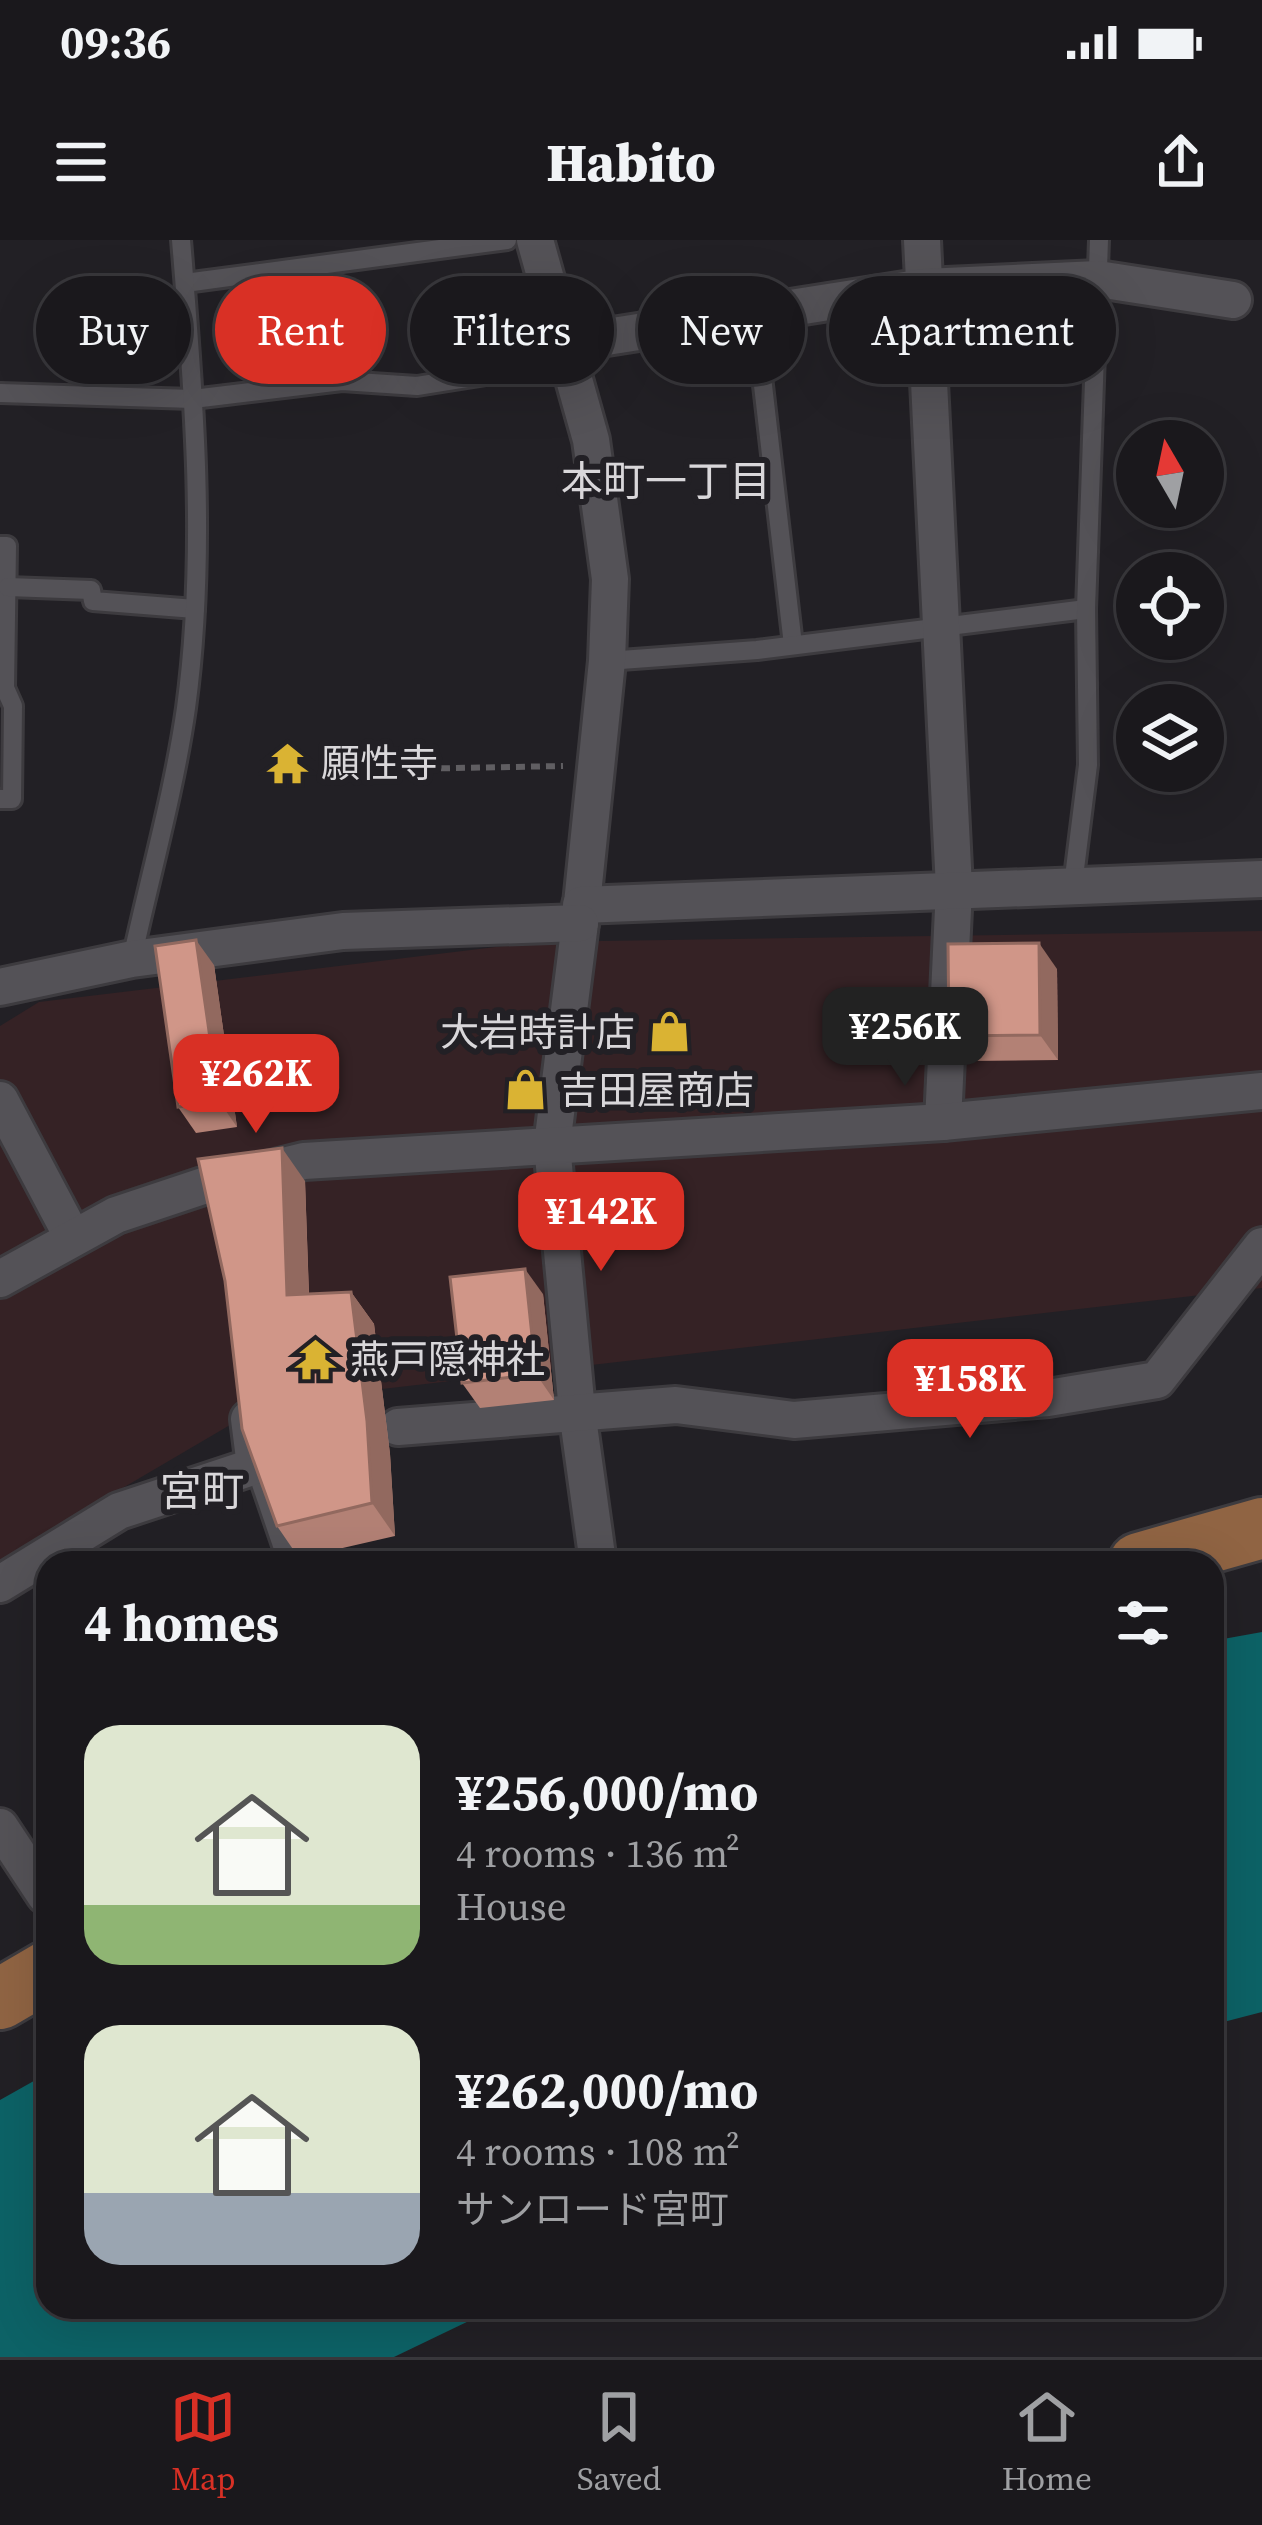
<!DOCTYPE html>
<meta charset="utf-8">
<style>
body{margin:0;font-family:"Source Serif 4","Noto Sans JP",serif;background:#232125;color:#f1f3f6;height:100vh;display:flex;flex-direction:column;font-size:45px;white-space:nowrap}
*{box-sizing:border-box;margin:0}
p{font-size:39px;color:#9fa0a3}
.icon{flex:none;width:66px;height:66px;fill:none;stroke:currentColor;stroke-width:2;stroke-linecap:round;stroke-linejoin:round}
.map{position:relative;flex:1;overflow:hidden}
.panel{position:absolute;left:36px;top:1311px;width:1188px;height:768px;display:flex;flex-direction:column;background:#1a181c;border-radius:36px;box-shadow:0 12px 48px #0002,0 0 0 3px #38373b}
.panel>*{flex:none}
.top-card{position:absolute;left:36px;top:36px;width:1191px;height:108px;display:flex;gap:24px}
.needle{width:78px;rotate:351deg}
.buttons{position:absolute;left:1116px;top:180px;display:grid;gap:24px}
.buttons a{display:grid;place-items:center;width:108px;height:108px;border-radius:50%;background:#1a181c;box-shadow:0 12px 48px #0002,0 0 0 3px #38373b;font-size:60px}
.price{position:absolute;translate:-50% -102px;padding:0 27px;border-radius:24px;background:#d93025;color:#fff;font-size:39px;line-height:78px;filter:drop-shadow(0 3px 6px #0008)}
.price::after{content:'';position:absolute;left:50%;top:72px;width:36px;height:27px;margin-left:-18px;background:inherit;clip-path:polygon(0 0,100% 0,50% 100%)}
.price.on{background:#222;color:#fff}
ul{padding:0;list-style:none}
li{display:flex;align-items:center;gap:36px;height:300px;padding:0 48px}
li span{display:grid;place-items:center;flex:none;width:336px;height:240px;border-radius:36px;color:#555}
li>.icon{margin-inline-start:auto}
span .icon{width:144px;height:144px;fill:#fffc;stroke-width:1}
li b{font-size:51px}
h2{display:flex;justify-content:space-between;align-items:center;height:144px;padding:0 48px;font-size:51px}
.pill{padding:0 42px;border-radius:54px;background:#1a181c;box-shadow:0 12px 48px #0002,0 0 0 3px #38373b;font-size:42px;line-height:108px}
.pill.on{background:#d93025;color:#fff}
.status{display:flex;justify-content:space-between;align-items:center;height:84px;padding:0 60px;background:#1a181c;direction:ltr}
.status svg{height:33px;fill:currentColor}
header{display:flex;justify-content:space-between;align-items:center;height:156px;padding:0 48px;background:#1a181c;font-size:54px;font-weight:800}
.dock{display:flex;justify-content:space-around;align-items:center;height:168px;border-top:3px solid #38373b;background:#1a181c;font-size:33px;color:#9fa0a3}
.dock a{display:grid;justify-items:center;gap:6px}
.dock .on{color:#d93025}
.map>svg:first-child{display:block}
</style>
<div class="status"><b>09:36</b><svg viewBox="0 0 49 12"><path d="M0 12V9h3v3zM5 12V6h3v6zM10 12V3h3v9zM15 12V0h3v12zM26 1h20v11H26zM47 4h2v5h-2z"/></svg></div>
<header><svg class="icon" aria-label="menu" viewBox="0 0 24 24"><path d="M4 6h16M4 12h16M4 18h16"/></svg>Habito<svg class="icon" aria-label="share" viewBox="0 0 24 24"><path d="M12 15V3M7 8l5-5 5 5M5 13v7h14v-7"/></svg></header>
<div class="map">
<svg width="1262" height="2117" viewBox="0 0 1262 2117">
<rect width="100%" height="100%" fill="#222025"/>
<polygon fill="#352225" points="1262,691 1262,1048 382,1149 259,1168 0,1320 0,786 39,762 538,702"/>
<g fill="#0d6266">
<polygon points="1262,1392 1262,1772 1212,1785 1212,1401"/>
<polygon points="48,1833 48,2067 498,2067 394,2117 0,2117 0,1860"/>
</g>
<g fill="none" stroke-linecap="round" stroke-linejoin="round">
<defs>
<g id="lane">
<polyline points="185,43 507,0"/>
<polyline points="755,76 793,405"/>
<polyline points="0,153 193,159 342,141 417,146 566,122"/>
<polyline points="0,306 7,306 5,448 13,466 12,559 0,559"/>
<polyline points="8,347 91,350 93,361 195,369"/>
<polyline points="607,421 757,410 1086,369"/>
<polyline points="1073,645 1088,525 1086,369 1099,0"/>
<path d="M 132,719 C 150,636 174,552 186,468 C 207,314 194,154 181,0"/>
<polyline points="255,1226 288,1323"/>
</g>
<g id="street">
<polyline points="535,0 591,200 610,339 607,421 580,683 552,905 577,1171 598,1323"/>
<polyline points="922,0 954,648 943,882"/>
<polyline points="562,104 924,47 1098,39 1233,60"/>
<polyline points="581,665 1262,639"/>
<polyline points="0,747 132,719 343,691 580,683"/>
<polyline points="0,860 73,998"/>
<polyline points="0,1039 116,975 203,946 304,921 943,882 1262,851"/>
<polyline points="398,1187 676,1165 794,1180 1048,1158 1157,1140 1262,1006"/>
<polyline points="0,1344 119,1271 255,1226 249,1179"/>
<polyline points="0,1587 45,1655"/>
</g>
<g id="primary">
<polyline points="1139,1323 1262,1288"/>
<polyline points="0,1759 48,1731"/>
</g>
</defs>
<use href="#lane" stroke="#3d3b3f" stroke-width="24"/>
<use href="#street" stroke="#3d3b3f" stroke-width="42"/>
<use href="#primary" stroke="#3d3b3f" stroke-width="66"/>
<polyline stroke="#605e62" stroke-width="6" stroke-dasharray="9 6" stroke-linecap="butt" points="351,530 563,526"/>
<use href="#lane" stroke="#545257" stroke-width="18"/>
<use href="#street" stroke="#545257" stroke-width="36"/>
<use href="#primary" stroke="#906443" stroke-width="60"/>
</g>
<g fill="#b38175">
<polygon points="214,725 237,887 196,893 178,867"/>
<polygon points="1057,729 1058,820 967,821 949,796"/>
<polygon points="305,941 309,1054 351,1052 374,1084 390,1214 395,1296 299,1318 277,1286"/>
<polygon points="543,1054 554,1160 480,1168 462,1143"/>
</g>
<g fill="#92695f">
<polygon points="196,700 214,725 237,887 219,861"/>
<polygon points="1039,703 1057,729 1058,820 1040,795"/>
<polygon points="282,908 305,941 310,1088 287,1055"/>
<polygon points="525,1029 543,1054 554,1160 536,1134"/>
<polygon points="351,1052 374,1084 390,1214 395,1296 372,1263"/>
</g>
<g fill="#d09688" stroke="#92695f" stroke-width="3">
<polygon points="196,700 219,861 178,867 155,706"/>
<polygon points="1039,703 1040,795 949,796 948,704"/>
<polygon points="282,908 287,1055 351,1052 367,1181 372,1263 277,1286 242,1189 225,1041 198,919"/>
<polygon points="525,1029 536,1134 462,1143 450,1037"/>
</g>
<defs>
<symbol id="temple-bare" viewBox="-9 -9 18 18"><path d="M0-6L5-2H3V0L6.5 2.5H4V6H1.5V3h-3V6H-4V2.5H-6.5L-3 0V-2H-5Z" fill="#dab333" stroke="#222025" stroke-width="2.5" paint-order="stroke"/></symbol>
<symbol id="shop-bare" viewBox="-9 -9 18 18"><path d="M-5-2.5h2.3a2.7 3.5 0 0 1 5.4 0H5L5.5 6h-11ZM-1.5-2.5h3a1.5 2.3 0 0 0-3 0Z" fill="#dab333" stroke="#222025" stroke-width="2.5" paint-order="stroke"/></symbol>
</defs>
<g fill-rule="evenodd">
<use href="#temple-bare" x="258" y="494" width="59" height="59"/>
<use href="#shop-bare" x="640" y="762" width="59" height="59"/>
<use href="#shop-bare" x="496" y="820" width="59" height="59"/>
<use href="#temple-bare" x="286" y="1090" width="59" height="59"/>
</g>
<g text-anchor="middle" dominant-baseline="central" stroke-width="12" stroke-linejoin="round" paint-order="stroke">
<g font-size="39" fill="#d9d7da" stroke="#222025" text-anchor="start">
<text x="321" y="523">願性寺</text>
<text x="635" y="792" text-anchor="end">大岩時計店</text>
<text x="559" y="850">吉田屋商店</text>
<text x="350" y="1119">燕戸隠神社</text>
</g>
<g font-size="42" fill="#d9d7da" stroke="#222025">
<text x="666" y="241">本町一丁目</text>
<text x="202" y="1251">宮町</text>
</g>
</g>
</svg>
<div class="buttons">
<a><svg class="needle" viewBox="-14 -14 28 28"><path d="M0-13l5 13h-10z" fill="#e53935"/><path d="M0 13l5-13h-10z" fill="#9fa0a3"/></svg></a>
<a><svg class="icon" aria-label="locate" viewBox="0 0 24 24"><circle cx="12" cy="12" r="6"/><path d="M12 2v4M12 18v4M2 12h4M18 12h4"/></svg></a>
<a><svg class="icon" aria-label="layers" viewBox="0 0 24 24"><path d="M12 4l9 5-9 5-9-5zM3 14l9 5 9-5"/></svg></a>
</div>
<b class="price on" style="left:905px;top:849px">¥256K</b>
<b class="price" style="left:256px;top:896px">¥262K</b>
<b class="price" style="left:601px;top:1034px">¥142K</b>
<b class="price" style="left:970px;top:1201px">¥158K</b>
<div class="top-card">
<a class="pill">Buy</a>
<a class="pill on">Rent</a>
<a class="pill">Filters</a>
<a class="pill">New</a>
<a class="pill">Apartment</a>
</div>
<section class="panel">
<h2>4 homes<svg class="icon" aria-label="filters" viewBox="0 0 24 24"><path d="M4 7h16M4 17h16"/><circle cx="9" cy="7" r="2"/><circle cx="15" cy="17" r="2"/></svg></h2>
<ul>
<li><span style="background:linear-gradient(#dfe7d0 75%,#8fb573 0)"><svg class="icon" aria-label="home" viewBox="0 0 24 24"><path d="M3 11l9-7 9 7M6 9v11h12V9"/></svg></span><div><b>¥256,000/mo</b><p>4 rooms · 136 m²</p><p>House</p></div></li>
<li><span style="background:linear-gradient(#dfe7d0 70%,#9aa5b1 0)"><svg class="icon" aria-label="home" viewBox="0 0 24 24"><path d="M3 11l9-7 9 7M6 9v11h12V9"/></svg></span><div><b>¥262,000/mo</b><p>4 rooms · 108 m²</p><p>サンロード宮町</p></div></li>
</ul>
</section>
</div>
<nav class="dock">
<a class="on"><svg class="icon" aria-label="map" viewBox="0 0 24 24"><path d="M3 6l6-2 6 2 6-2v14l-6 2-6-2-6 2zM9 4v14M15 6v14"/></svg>Map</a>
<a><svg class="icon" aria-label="saved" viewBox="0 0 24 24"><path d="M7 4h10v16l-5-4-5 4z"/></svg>Saved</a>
<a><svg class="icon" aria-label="home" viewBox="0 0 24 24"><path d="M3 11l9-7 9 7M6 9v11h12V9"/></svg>Home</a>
</nav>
